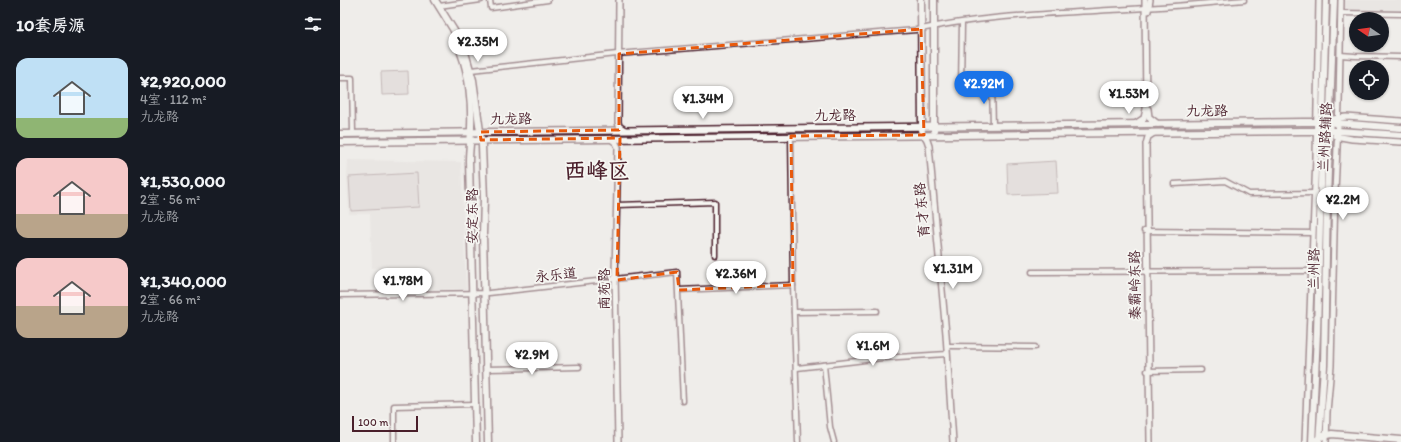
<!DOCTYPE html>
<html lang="zh">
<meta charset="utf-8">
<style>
body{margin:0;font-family:Itim,"LXGW WenKai TC",sans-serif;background:#20242c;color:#f1f3f6;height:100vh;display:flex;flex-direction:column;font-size:15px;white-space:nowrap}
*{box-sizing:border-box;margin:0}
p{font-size:13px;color:#9ea1a6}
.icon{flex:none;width:22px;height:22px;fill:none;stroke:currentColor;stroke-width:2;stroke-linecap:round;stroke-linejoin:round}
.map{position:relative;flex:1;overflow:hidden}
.panel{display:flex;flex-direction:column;background:#171b24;width:340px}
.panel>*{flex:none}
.needle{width:26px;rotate:283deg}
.controls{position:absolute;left:1009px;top:12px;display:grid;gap:8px}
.controls a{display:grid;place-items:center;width:40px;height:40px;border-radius:50%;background:#171b24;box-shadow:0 1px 3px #0004;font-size:20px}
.scale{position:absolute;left:12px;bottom:10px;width:66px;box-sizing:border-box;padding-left:4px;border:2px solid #4a1f2b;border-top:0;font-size:11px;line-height:14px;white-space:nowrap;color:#4a1f2b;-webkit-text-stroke:3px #f6f6f2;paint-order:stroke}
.price{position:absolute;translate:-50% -34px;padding:0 9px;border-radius:14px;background:#fff;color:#222;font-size:13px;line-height:26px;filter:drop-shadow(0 1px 2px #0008)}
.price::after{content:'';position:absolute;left:50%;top:24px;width:12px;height:9px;margin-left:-6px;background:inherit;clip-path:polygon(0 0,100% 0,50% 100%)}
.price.on{background:#1a73e8;color:#fff}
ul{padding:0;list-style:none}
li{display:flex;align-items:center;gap:12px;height:100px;padding:0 16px}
li span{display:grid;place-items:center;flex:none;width:112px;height:80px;border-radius:12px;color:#555}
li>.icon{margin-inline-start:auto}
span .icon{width:48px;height:48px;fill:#fffc;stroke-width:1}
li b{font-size:17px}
h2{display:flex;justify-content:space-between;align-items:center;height:48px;padding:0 16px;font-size:17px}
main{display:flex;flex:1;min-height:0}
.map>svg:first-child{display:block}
</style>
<main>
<section class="panel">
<h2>10套房源<svg class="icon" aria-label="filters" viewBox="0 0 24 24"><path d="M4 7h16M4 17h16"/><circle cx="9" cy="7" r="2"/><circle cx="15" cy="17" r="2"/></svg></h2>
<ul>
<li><span style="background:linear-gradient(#bfe0f5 75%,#8fb573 0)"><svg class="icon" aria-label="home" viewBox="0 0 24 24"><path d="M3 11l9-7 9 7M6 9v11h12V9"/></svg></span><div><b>¥2,920,000</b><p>4室 · 112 m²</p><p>九龙路</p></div></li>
<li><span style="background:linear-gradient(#f6c9c9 70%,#b9a48a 0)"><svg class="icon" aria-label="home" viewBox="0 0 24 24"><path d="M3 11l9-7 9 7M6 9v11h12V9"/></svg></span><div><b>¥1,530,000</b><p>2室 · 56 m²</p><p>九龙路</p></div></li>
<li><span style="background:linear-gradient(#f6c9c9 60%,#b9a48a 0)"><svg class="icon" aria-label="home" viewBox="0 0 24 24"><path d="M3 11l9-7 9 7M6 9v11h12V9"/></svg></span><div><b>¥1,340,000</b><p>2室 · 66 m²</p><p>九龙路</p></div></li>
</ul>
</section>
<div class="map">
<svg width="1061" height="442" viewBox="0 0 1061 442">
<rect width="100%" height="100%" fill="#efedea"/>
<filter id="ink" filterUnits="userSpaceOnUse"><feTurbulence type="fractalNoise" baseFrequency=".025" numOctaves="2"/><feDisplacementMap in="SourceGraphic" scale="8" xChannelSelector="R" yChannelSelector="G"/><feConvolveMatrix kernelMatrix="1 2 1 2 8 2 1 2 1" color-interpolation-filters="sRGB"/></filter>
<g filter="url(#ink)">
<g fill="#e3dedc">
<polygon points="1004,0 1061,0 1061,13 1004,11"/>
<polygon points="8,160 121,162 126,289 51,292 52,268 32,268 30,214 9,214 7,177"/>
</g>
<g fill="#d7cfce" stroke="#90777c">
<polygon points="68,71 69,94 42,95 41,72"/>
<polygon points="716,161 718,193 668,195 667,164"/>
<polygon points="77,173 79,207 11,211 9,177"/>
</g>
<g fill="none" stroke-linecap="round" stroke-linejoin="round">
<defs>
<g id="minor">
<polyline points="150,0 151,8 208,0"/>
<polyline points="99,6 141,0"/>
<polyline points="1001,13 1061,14"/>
<polyline points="1000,55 1015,56 1061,57"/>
<path d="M 131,70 L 277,54 L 576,30 C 640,16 705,14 770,10 C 815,8 859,4 904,0"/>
<polyline points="0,78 12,78 13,133"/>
<polyline points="652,84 653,126"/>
<polyline points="621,86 622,23"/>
<polyline points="451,136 453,285 458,442"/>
<polyline points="834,184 885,181 909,194 974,193"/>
<polyline points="277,205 375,202 375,255"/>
<polyline points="804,231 973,233"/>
<polyline points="692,272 971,271"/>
<polyline points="339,290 453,285"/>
<polyline points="0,295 149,293 337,272 343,401"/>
<polyline points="454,312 537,311"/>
<polyline points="609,346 695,347"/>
<polyline points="484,365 490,427 494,442"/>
<polyline points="457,368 542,358 607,354"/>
<polyline points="146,369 239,367"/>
<polyline points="807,371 861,370"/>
<polyline points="54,442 54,406 136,404"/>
</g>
<g id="tertiary">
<polyline points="279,0 278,122 279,126 285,130"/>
<polyline points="808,11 810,0"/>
<polyline points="808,109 809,117 818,124"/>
<polyline points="986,120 1006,117 1061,121"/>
<polyline points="795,124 804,118 806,109 805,0"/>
<polyline points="584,135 587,140 589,146 606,334 613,442"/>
<polyline points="995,136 1012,139 1061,142"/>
<polyline points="271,139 276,143 278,147 275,273 278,442"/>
<polyline points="810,442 806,144 808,137 814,133"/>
<polyline points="965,442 976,157 979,0"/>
<polyline points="986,442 987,412 991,366 995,192 999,103 1001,0"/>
</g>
<g id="secondary">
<polyline points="95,0 113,29 124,49 133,80 142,146 144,199 143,234 148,442"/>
<polyline points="581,0 582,130"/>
<polyline points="594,0 594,130"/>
<path d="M 121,53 C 129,74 132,104 131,127 C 131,138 129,150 129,161 L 136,442"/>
<polyline points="0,134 963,122 983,122 1061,128"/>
<polyline points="0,142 962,131 998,131 1061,135"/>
<polyline points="976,440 983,436 992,434 1061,440"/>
</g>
<g id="primary">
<polyline points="972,442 977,333 986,0"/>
<polyline points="979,442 984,366 987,199 994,0"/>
</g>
</defs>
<use href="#minor" stroke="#4a1f2b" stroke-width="7"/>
<use href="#tertiary" stroke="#4a1f2b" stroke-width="8"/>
<use href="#secondary" stroke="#4a1f2b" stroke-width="9"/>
<use href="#primary" stroke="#4a1f2b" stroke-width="9"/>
<use href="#minor" stroke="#f6f6f2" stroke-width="4"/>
<use href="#tertiary" stroke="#f6f6f2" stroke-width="5"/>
<use href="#secondary" stroke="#f6f6f2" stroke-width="6"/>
<use href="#primary" stroke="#f6f6f2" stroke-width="6"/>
</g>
</g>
<path d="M0 0H1061V442H0ZM 581,29 L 584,135 L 451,136 L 453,285 L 339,290 L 337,272 L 277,280 L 280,138 L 141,140 L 140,132 L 279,130 L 279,54 Z" fill="#efedea" fill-opacity=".55" fill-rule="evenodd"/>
<path fill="none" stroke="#e8590c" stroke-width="3" stroke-dasharray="8 5" stroke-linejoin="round" d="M 581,29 L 584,135 L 451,136 L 453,285 L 339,290 L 337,272 L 277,280 L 280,138 L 141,140 L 140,132 L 279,130 L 279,54 Z"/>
<g text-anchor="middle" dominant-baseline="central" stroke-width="3.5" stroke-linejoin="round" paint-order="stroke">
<g font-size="14" fill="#4a1f2b" stroke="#f6f6f2">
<text transform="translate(867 111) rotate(-1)">九龙路</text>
<text x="495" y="115">九龙路</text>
<text transform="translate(171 119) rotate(-1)">九龙路</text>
<text transform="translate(985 137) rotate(-87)">兰州路辅路</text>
<text transform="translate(582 210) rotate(-95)">育才东路</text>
<text transform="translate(132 216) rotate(-90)">安定东路</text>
<text transform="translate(974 269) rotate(-89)">兰州路</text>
<text transform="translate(216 275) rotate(-6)">永乐道</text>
<text transform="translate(795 285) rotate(-91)">秦霸岭东路</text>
<text transform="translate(264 289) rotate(-90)">南苑路</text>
</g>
<g font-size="22" font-weight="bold" fill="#4a1f2b" stroke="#f6f6f2">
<text x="257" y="170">西峰区</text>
</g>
</g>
</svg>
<div class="controls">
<a><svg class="needle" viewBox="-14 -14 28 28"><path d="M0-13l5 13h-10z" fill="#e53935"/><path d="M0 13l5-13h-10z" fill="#9ea1a6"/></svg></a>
<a><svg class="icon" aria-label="locate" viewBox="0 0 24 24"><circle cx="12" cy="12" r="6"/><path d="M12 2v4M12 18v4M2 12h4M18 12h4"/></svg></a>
</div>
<div class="scale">100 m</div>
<b class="price" style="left:138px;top:63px">¥2.35M</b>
<b class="price on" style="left:644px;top:105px">¥2.92M</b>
<b class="price" style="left:789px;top:115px">¥1.53M</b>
<b class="price" style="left:363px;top:120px">¥1.34M</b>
<b class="price" style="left:1003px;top:221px">¥2.2M</b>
<b class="price" style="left:613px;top:290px">¥1.31M</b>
<b class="price" style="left:396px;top:295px">¥2.36M</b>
<b class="price" style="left:63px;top:302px">¥1.78M</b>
<b class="price" style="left:533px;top:367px">¥1.6M</b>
<b class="price" style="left:192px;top:376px">¥2.9M</b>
</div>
</main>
